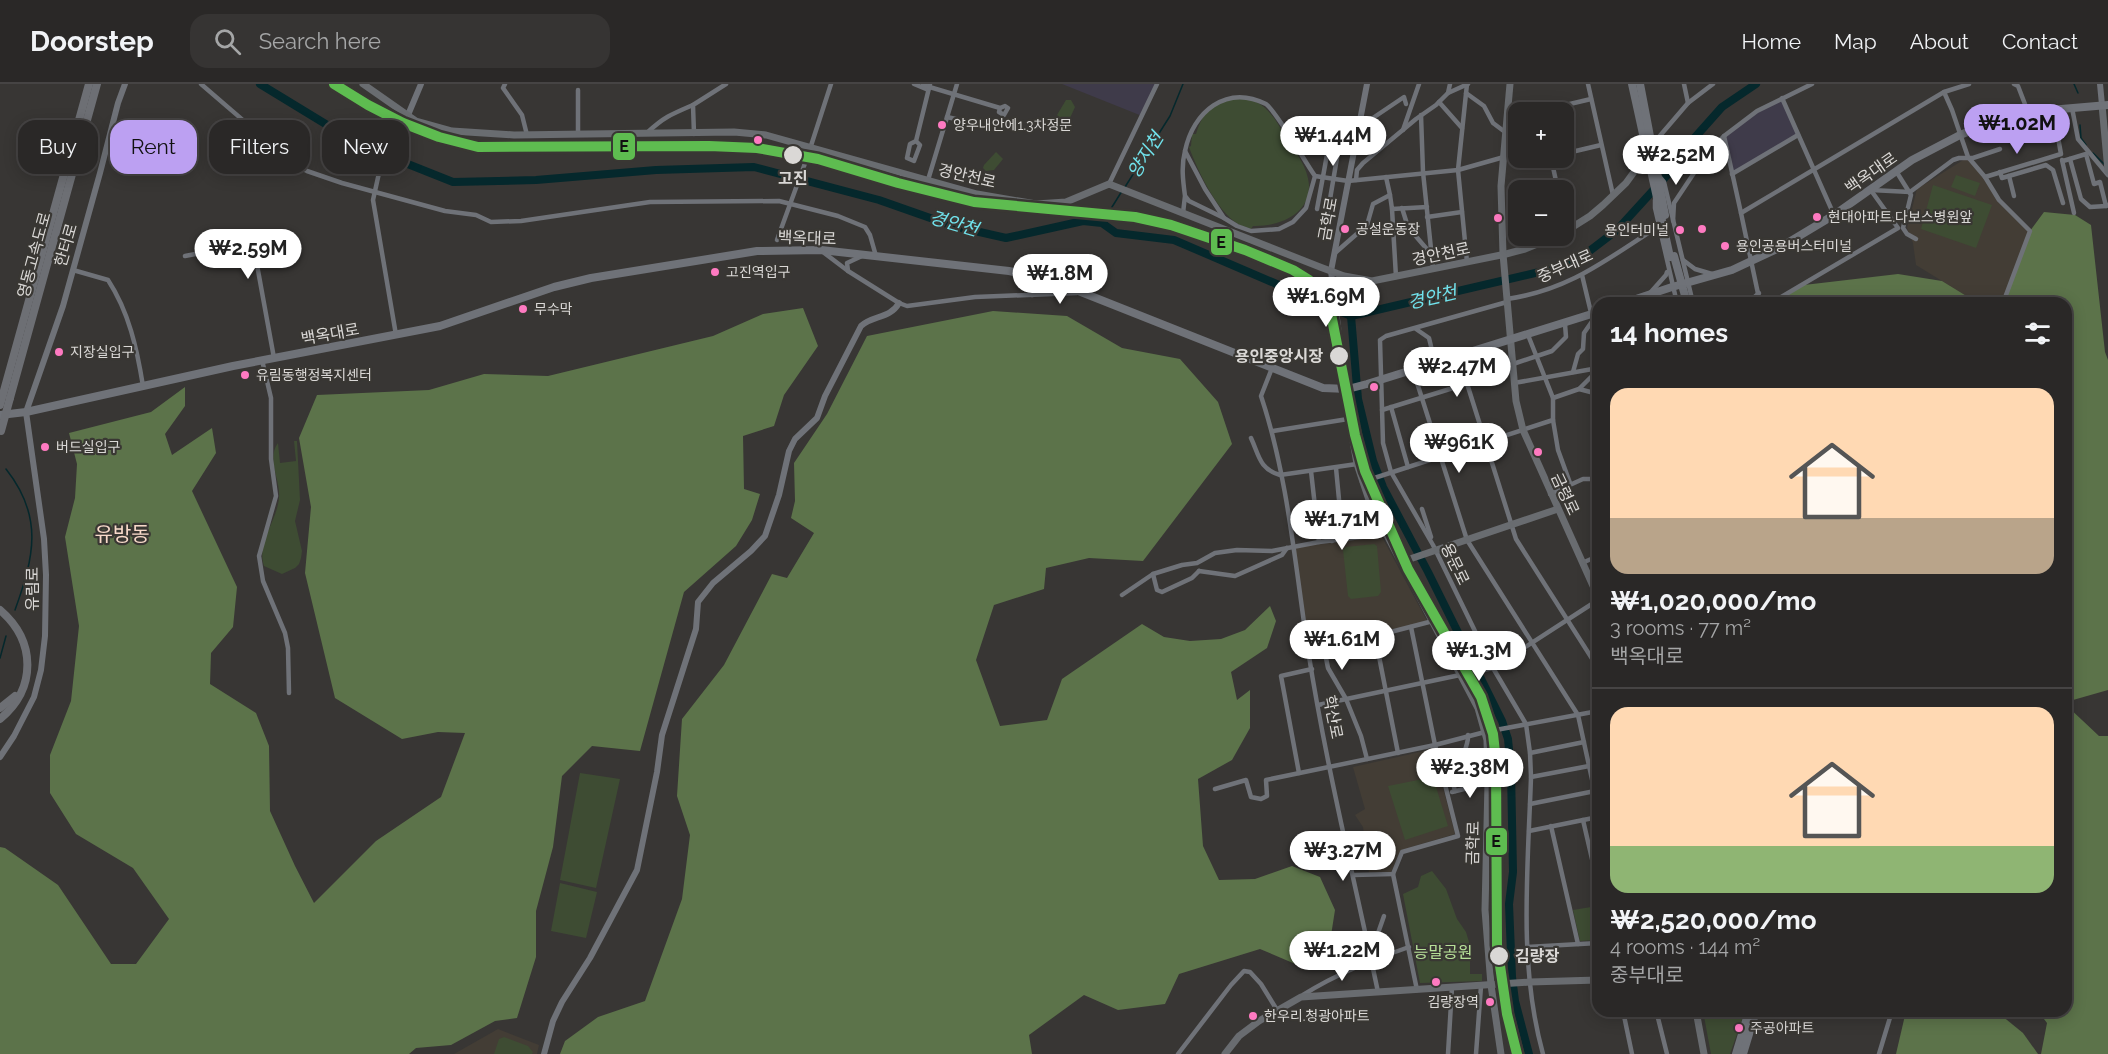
<!DOCTYPE html>
<meta charset="utf-8">
<style>
body{margin:0;font-family:Raleway,"Noto Sans KR",sans-serif;background:#363433;color:#f1f3f6;height:100vh;display:flex;flex-direction:column;font-size:22px;white-space:nowrap}
*{box-sizing:border-box;margin:0}
p{font-size:20px;color:#a5a6a7}
.icon{flex:none;width:33px;height:33px;fill:none;stroke:currentColor;stroke-width:2;stroke-linecap:round;stroke-linejoin:round}
.map{position:relative;flex:1;overflow:hidden}
.side{position:absolute;left:1592px;top:213px;width:480px;height:720px;display:flex;flex-direction:column;background:#2a2827;border-radius:18px;box-shadow:0 3px 15px #0003,0 0 0 2px #464444}
.side>*{flex:none}
.guide{position:absolute;left:18px;top:36px;width:570px;height:54px;display:flex;gap:12px}
.fabs{position:absolute;left:1508px;top:18px;display:grid;gap:12px}
.fabs a{display:grid;place-items:center;width:66px;height:66px;border-radius:12px;background:#2a2827;box-shadow:0 3px 15px #0003,0 0 0 2px #464444;font-size:30px}
.price{position:absolute;translate:-50% -51px;padding:0 14px;border-radius:21px;background:#fff;color:#222;font-size:20px;line-height:39px;filter:drop-shadow(0 2px 3px #0008)}
.price::after{content:'';position:absolute;left:50%;top:36px;width:18px;height:14px;margin-left:-9px;background:inherit;clip-path:polygon(0 0,100% 0,50% 100%)}
.price.current{background:#bca0f2;color:#111}
ul{padding:0;list-style:none}
li{display:grid;align-content:center;gap:12px;height:318px;padding:0 18px}
li+li{border-top:2px solid #464444}
li span{display:grid;place-items:center;height:186px;border-radius:18px;color:#555}
li>.icon{margin-inline-start:auto}
span .icon{width:108px;height:108px;fill:#fffc;stroke-width:1}
li b{font-size:26px}
h2{display:flex;justify-content:space-between;align-items:center;height:72px;padding:0 18px;font-size:26px}
.chip{padding:0 21px;border-radius:18px;background:#2a2827;box-shadow:0 3px 15px #0003,0 0 0 2px #464444;font-size:21px;line-height:54px}
.chip.current{background:#bca0f2;color:#111}
header{display:flex;align-items:center;gap:36px;box-sizing:border-box;height:84px;padding:0 30px;background:#2a2827;border-bottom:2px solid #464444}
header strong{font-size:28px}
nav{display:flex;gap:33px;margin-inline-start:auto;font-size:21px}
.search{width:420px;height:54px;background:#363433;display:flex;align-items:center;gap:15px;box-sizing:border-box;padding:0 21px;border-radius:18px;color:#a5a6a7;font-size:22px}
.map>svg:first-child{display:block}
</style>
<header>
<strong>Doorstep</strong>
<div class="search"><svg class="icon" aria-label="search" viewBox="0 0 24 24"><circle cx="10" cy="10" r="6"/><path d="M15 15l6 6"/></svg>Search here</div>
<nav><a>Home</a><a>Map</a><a>About</a><a>Contact</a></nav>
</header>
<div class="map">
<svg width="2108" height="970" viewBox="0 0 2108 970">
<rect width="100%" height="100%" fill="#383634"/>
<g fill="#433d35">
<polygon points="1968,73 1999,116 2030,147 2003,219 1973,219 1973,216 1916,181 1913,159 1907,144 1917,105"/>
<polygon points="1382,453 1427,537 1308,567 1293,463"/>
<polygon points="1433,665 1455,750 1401,766 1391,788 1369,789 1363,743 1355,731 1365,725 1353,683"/>
<polygon points="498,945 539,961 537,970 454,970"/>
</g>
<g fill="#3f3b4a">
<polygon points="1062,0 1157,0 1142,32"/>
<polygon points="1782,14 1798,51 1732,90 1724,52 1757,27"/>
</g>
<g fill="#3e4c33">
<path d="M 1236,13 C 1243,15 1252,16 1258,19 C 1272,27 1279,42 1287,55 C 1296,68 1308,84 1309,101 C 1310,131 1278,143 1253,142 L 1251,145 C 1247,143 1241,142 1238,140 C 1216,126 1198,87 1189,63 L 1191,62 L 1192,50 L 1196,50 C 1204,25 1212,21 1236,13 Z"/>
<polygon points="1066,16 1071,16 1075,23 1070,34 1064,38 1057,31"/>
<polygon points="996,68 1003,75 994,86 986,87 983,84 984,81"/>
<polygon points="1956,91 1980,99 1975,112 1951,103"/>
<polygon points="1933,101 1992,121 1976,164 1921,145"/>
<path d="M 294,357 L 297,357 L 300,416 L 295,437 L 302,467 L 301,474 L 299,480 L 295,484 L 282,490 L 264,482 C 256,458 277,438 279,414 C 281,397 266,375 278,359 L 280,379 L 296,377 Z"/>
<polygon points="1374,460 1377,462 1381,508 1378,512 1351,515 1348,512 1343,466 1346,463"/>
<polygon points="580,689 620,695 596,804 560,796"/>
<polygon points="1433,693 1448,742 1405,756 1388,702"/>
<polygon points="1432,787 1446,805 1457,835 1466,848 1472,868 1470,874 1470,890 1482,890 1482,897 1420,899 1403,810 1418,803 1421,792"/>
<polygon points="560,799 597,808 586,854 551,847"/>
<polygon points="1597,822 1597,856 1580,857 1573,826"/>
<polygon points="1703,927 1745,927 1730,970 1711,970"/>
<polygon points="504,953 528,962 533,968 532,970 494,970 499,955"/>
</g>
<g fill="#5c734a">
<polygon points="2044,128 2075,131 2091,141 2105,268 2108,276 2108,606 2066,618 2066,219 2003,219 2030,147"/>
<polygon points="1898,190 1942,197 1973,216 1972,219 1774,219 1804,201"/>
<polygon points="803,224 818,262 784,311 774,342 743,352 744,405 760,410 752,436 736,462 684,508 640,667 592,662 562,692 553,763 536,827 536,873 517,934 495,937 451,961 416,964 409,970 0,970 0,763 5,764 58,801 111,880 136,880 169,835 133,784 76,750 50,709 50,671 71,617 79,542 65,453 75,414 77,380 69,349 151,328 185,303 185,322 165,350 172,371 212,344 216,369 192,407 237,503 233,543 211,569 210,600 256,629 269,662 270,727 295,782 314,819 376,757 441,713 465,649 438,648 402,655 335,614 305,489 311,423 299,354 317,311 429,306 484,290 548,292 713,252 763,230"/>
<polygon points="993,227 1067,232 1122,264 1180,275 1218,318 1232,360 1143,477 1089,474 1046,484 1044,505 994,521 976,576 1000,642 1047,636 1062,595 1142,540 1164,553 1190,557 1221,555 1245,546 1270,522 1276,537 1267,564 1231,588 1237,616 1250,606 1250,644 1232,676 1198,695 1203,762 1219,796 1255,795 1292,782 1320,793 1335,826 1330,858 1300,882 1260,865 1179,890 1165,920 1118,926 1084,911 1029,951 1032,970 560,970 565,957 598,933 645,917 682,815 690,751 677,712 682,635 724,581 772,490 787,494 814,449 791,434 795,417 794,379 827,330 867,252"/>
<polygon points="2066,621 2099,652 2108,652 2108,970 2041,970 2047,939 2038,927 2066,927"/>
<polygon points="1906,927 1996,927 2023,949 2038,970 1896,970"/>
</g>
<g fill="none" stroke-linecap="round" stroke-linejoin="round">
<g stroke="#05282c" stroke-width="1.5">
<polyline points="2074,0 2078,9"/>
<polyline points="2080,41 2081,54 2086,61"/>
<polyline points="2093,69 2104,80"/>
<polyline points="1125,103 1170,32 1183,0"/>
<polyline points="1102,139 1122,107"/>
<path d="M 6,385 C 44,433 34,473 15,526"/>
<polyline points="0,574 6,552"/>
</g>
<g stroke="#05282c" stroke-width="8">
<polyline points="260,0 360,61 453,98 536,96 656,86 754,83 879,116 953,142 1006,154 1083,137 1102,139 1116,149 1174,156 1351,232 1552,185 1583,172 1617,146 1669,89 1681,69 1722,23 1756,0"/>
<polyline points="1351,232 1358,315 1373,377 1383,403 1428,488 1502,637 1508,655 1511,687 1513,788 1509,820 1512,893 1515,917 1529,970"/>
</g>
<g stroke="#6f7278" stroke-width="4.5">
<polyline points="201,0 295,81 307,87 342,99 445,127 476,131 491,138 521,137 650,118 779,117 838,132 865,143 870,151 876,172"/>
<polyline points="505,0 503,4 522,31 527,51"/>
<polyline points="914,0 926,5"/>
<polyline points="1467,0 1458,86 1467,178"/>
<polyline points="1588,0 1613,111"/>
<polyline points="1684,0 1688,19"/>
<polyline points="2014,0 2018,2 2028,28"/>
<polyline points="923,1 1000,24 1005,22 1008,24 1004,31 999,28 1000,24"/>
<polyline points="578,6 578,50"/>
<polyline points="1944,8 1952,26 1968,73 1985,93 2061,70 2053,26"/>
<polyline points="1448,9 1468,0"/>
<polyline points="1466,9 1484,22 1493,39 1505,48"/>
<polyline points="1782,14 1834,131"/>
<polyline points="1439,18 1462,44"/>
<polyline points="2072,24 2078,55 2108,91"/>
<polyline points="1536,28 1591,15"/>
<polyline points="1421,31 1423,88 1433,184"/>
<polyline points="947,33 960,36"/>
<polyline points="1507,36 1518,33"/>
<polyline points="1358,44 1404,13 1406,20"/>
<polyline points="1403,46 1419,0"/>
<path d="M 648,48 C 664,33 672,30 693,21"/>
<polyline points="694,50 693,21 726,0"/>
<polyline points="1724,52 1741,129"/>
<polyline points="916,57 920,61 914,77 907,74 910,60 916,57 930,0"/>
<polyline points="1311,57 1339,62 1328,127"/>
<polyline points="1652,61 1688,19 1713,0"/>
<polyline points="1185,67 1205,105 1224,134"/>
<polyline points="1563,70 1601,61"/>
<polyline points="808,71 831,0"/>
<polyline points="1551,74 1558,106"/>
<polyline points="2070,75 2081,115 2090,123 2106,122"/>
<polyline points="2062,76 2074,129"/>
<polyline points="2063,77 2086,70 2094,100 2100,98 2106,122 2108,121"/>
<polyline points="1896,87 1911,111 1903,144 1907,150 1916,155"/>
<polyline points="2000,88 2002,94 2046,81 2053,86 2063,119"/>
<polyline points="1732,90 1798,51"/>
<polyline points="1315,92 1348,97 1458,86 1504,73 1518,72"/>
<polyline points="1659,92 1664,98 1693,219"/>
<polyline points="2009,92 2014,112"/>
<polyline points="1386,93 1390,111"/>
<polyline points="1985,93 1999,116 2030,147 2003,219"/>
<polyline points="928,96 957,0"/>
<polyline points="1356,96 1357,86 1363,79 1416,35 1436,21 1448,9 1450,0"/>
<polyline points="1109,100 1157,0"/>
<polyline points="1871,106 1910,108 1953,76 1959,74 1973,74 2000,65"/>
<polyline points="1655,116 1655,124 1677,219"/>
<polyline points="1402,124 1408,143 1431,170"/>
<polyline points="1317,125 1329,60"/>
<polyline points="1392,125 1396,193"/>
<path d="M 1183,129 L 1185,112 L 1189,117 L 1224,134 L 1237,142 L 1251,147 L 1279,145 L 1293,138 L 1306,124 L 1315,92 C 1305,78 1277,28 1266,20 C 1226,0 1193,28 1185,67 C 1181,82 1183,97 1185,112"/>
<polyline points="1563,131 1566,147"/>
<polyline points="1427,133 1462,128"/>
<polyline points="1673,137 1674,119 1706,71 1724,52 1757,27 1812,0"/>
<polyline points="823,168 848,187 899,219 907,222 975,213 1077,209"/>
<polyline points="1335,169 1367,141 1373,120 1390,111 1392,125 1427,123"/>
<polyline points="185,172 253,159 274,274"/>
<polyline points="1683,176 1695,185 1712,190"/>
<path d="M 73,186 L 108,196 C 129,228 137,265 143,302"/>
<polyline points="848,187 847,179 862,172"/>
<polyline points="1582,191 1598,258"/>
<polyline points="1650,209 1666,191 1667,188"/>
<polyline points="1032,211 1038,201 1034,193"/>
<path d="M 1507,215 C 1570,206 1607,175 1659,142"/>
<path d="M 1507,218 L 1386,252 L 1380,256 L 1383,359 L 1391,388 L 1433,461 L 1493,584 L 1526,640 L 1530,669 L 1531,693 C 1528,785 1518,880 1543,970"/>
<polyline points="1748,219 1759,209"/>
<polyline points="1760,219 1741,129 1944,8 1969,0"/>
<polyline points="1771,219 1898,144 1870,105"/>
<polyline points="1416,245 1429,254 1435,279"/>
<polyline points="396,251 373,116 379,89 408,31"/>
<polyline points="1528,251 1553,314 1553,336 1558,366 1570,399"/>
<polyline points="1458,271 1516,455 1598,584"/>
<polyline points="262,276 271,314 271,375 276,412 259,472 263,497 285,549 288,564 289,609"/>
<polyline points="1513,280 1552,267 1566,253 1565,240"/>
<path d="M 1272,284 L 1261,312 C 1288,393 1295,481 1308,566 C 1326,681 1354,794 1378,908"/>
<polyline points="1413,286 1467,456 1578,631 1598,723"/>
<polyline points="1573,288 1578,270 1583,265 1584,249 1593,236"/>
<polyline points="1514,299 1598,284"/>
<polyline points="1579,305 1598,286"/>
<polyline points="1553,314 1579,305 1598,310"/>
<polyline points="1391,323 1408,383"/>
<polyline points="1382,326 1466,300 1485,298 1513,285"/>
<polyline points="1273,347 1348,335"/>
<path d="M 1251,354 C 1259,371 1259,385 1280,391 L 1357,380"/>
<polyline points="1311,387 1319,458"/>
<polyline points="1362,398 1553,336"/>
<polyline points="1550,410 1583,395 1598,395"/>
<polyline points="1422,425 1431,453"/>
<polyline points="1332,457 1331,452 1340,426 1336,384"/>
<polyline points="1582,479 1598,472"/>
<polyline points="1199,487 1235,492 1282,471 1287,464"/>
<polyline points="1153,490 1157,506 1162,508 1192,494 1199,487"/>
<polyline points="1122,511 1153,490 1182,481 1197,479 1215,469 1237,466 1272,467 1319,458 1386,450"/>
<polyline points="1375,552 1398,669"/>
<polyline points="1324,564 1328,584 1346,615 1361,652 1367,675"/>
<polyline points="1308,567 1375,552 1433,537"/>
<polyline points="1318,621 1493,584 1598,516"/>
<polyline points="1530,669 1584,658"/>
<polyline points="1299,689 1281,592 1312,585"/>
<polyline points="1531,693 1589,682"/>
<polyline points="1215,705 1246,696 1251,713 1261,715 1267,712 1266,696 1435,661 1485,648 1598,627"/>
<path d="M 1455,707 L 1453,699 C 1458,693 1455,691 1457,684 C 1457,683 1461,677 1462,675 C 1464,669 1469,657 1468,651"/>
<polyline points="1452,708 1488,699"/>
<polyline points="1530,720 1595,707"/>
<polyline points="1583,736 1598,801"/>
<polyline points="1551,742 1578,860"/>
<polyline points="1529,747 1598,733"/>
<polyline points="1393,790 1417,906"/>
<polyline points="1353,791 1393,790 1402,768 1458,752 1435,661 1411,543"/>
<polyline points="1368,859 1377,852 1384,832"/>
<polyline points="1527,863 1598,859"/>
<path d="M 1303,911 C 1336,890 1372,876 1409,863"/>
<polyline points="1623,927 1632,970"/>
<polyline points="1652,927 1657,930 1667,970"/>
<polyline points="1623,928 1635,927"/>
<polyline points="1178,970 1231,901 1244,887 1250,888 1261,900 1277,926"/>
<polyline points="1448,970 1452,903"/>
<polyline points="1476,970 1481,902"/>
<polyline points="1879,970 1892,927"/>
</g>
<g stroke="#6f7278" stroke-width="6">
<polyline points="2100,0 2102,21"/>
<polyline points="408,31 421,0"/>
<polyline points="1344,305 1344,290 1331,187 1367,0"/>
<polyline points="0,673 14,652 34,613 41,586 45,552 46,491 44,455 26,328 63,222 100,89 118,19 125,0"/>
<path d="M 544,970 L 553,937 L 562,918 L 590,874 L 637,786 L 657,688 L 662,651 L 696,545 L 698,518 L 713,499 L 751,467 L 765,452 L 779,411 L 789,367 L 795,355 L 817,334 L 825,312 L 861,242 C 873,231 890,235 899,219"/>
</g>
<g stroke="#696c70" stroke-width="7">
<polyline points="363,0 416,37 452,47 514,51 734,48 766,51 977,110 1036,120 1066,118 1109,100 1320,183 1344,192 1372,197 1506,170 1525,165 1557,152"/>
<polyline points="1510,0 1501,102 1503,170 1516,317 1523,346 1598,513"/>
<polyline points="2102,21 2108,87"/>
<polyline points="1563,149 1590,132 1603,121 1626,99 1647,70"/>
<polyline points="1344,305 1357,380 1370,419 1478,624 1487,656 1488,699 1485,826 1491,901 1501,970"/>
<polyline points="1401,478 1558,425"/>
<polyline points="1696,927 1704,970"/>
<polyline points="1225,970 1239,952 1259,937 1301,913 1530,898 1598,896"/>
</g>
<g stroke="#6f7278" stroke-width="8">
<polyline points="1632,0 1670,173"/>
<polyline points="1640,0 1665,131"/>
<polyline points="1624,219 1672,203 1732,186 1779,164 1834,131 1912,76 1960,51 2016,29 2108,21"/>
<polyline points="0,331 26,328 233,282 440,242 554,203 591,194 757,167 821,166 1009,187 1048,195 1323,304 1348,305 1367,300 1598,228"/>
<polyline points="1736,970 1749,927"/>
<polyline points="1743,970 1756,927"/>
</g>
<g stroke="#6d6f74" stroke-width="8">
<polyline points="10,314 97,0"/>
<polyline points="0,321 89,0"/>
<path d="M 0,526 C 36,557 37,604 0,635"/>
<polyline points="0,624 15,612"/>
</g>
<polyline stroke="#6f7278" stroke-width="4.5" points="777,156 808,71"/>
<polyline stroke="#6f7278" stroke-width="8" points="1674,172 1687,219"/>
<polyline stroke="#6d6f74" stroke-width="8" points="1,347 10,314"/>
<defs>
<polyline id="rail-1" points="334,0 368,21 403,39 439,53 478,63 709,62 757,64 818,75 898,99 974,118 1135,133 1171,141 1245,166 1293,186 1309,196 1325,217 1331,230 1355,351 1365,387 1408,485 1481,613 1493,650 1496,677 1497,861 1507,930 1517,970"/>
</defs>
<use href="#rail-1" stroke="#393733" stroke-width="15"/>
<use href="#rail-1" stroke="#5ebc50" stroke-width="10"/>
</g>
<g fill="#fe7ac1" stroke="#393733" stroke-width="2">
<circle cx="942" cy="41" r="5"/>
<circle cx="758" cy="56" r="5"/>
<circle cx="1817" cy="133" r="5"/>
<circle cx="1498" cy="134" r="5"/>
<circle cx="1345" cy="145" r="5"/>
<circle cx="1702" cy="145" r="5"/>
<circle cx="1680" cy="146" r="5"/>
<circle cx="1725" cy="162" r="5"/>
<circle cx="715" cy="188" r="5"/>
<circle cx="523" cy="225" r="5"/>
<circle cx="59" cy="268" r="5"/>
<circle cx="245" cy="291" r="5"/>
<circle cx="1374" cy="303" r="5"/>
<circle cx="45" cy="363" r="5"/>
<circle cx="1538" cy="368" r="5"/>
<circle cx="1436" cy="898" r="5"/>
<circle cx="1490" cy="918" r="5"/>
<circle cx="1253" cy="932" r="5"/>
<circle cx="1739" cy="944" r="5"/>
</g>
<g fill="#dad8d6" stroke="#393733" stroke-width="2">
<circle cx="793" cy="71" r="10"/>
<circle cx="1339" cy="272" r="10"/>
<circle cx="1499" cy="872" r="10"/>
</g>
<g text-anchor="middle" dominant-baseline="central" stroke-width="4.5" stroke-linejoin="round" paint-order="stroke">
<g font-size="14" fill="#dad8d6" stroke="#393733" text-anchor="start">
<text x="953" y="41">양우내안에1.3차정문</text>
<text x="1828" y="133">현대아파트.다보스병원앞</text>
<text x="1356" y="145">공설운동장</text>
<text x="1669" y="146" text-anchor="end">용인터미널</text>
<text x="1736" y="162">용인공용버스터미널</text>
<text x="726" y="188">고진역입구</text>
<text x="534" y="225">무수막</text>
<text x="70" y="268">지장실입구</text>
<text x="256" y="291">유림동행정복지센터</text>
<text x="56" y="363">버드실입구</text>
<text x="1479" y="918" text-anchor="end">김량장역</text>
<text x="1264" y="932">한우리.청광아파트</text>
<text x="1750" y="944">주공아파트</text>
</g>
<g font-size="16" fill="#dad8d6" stroke="#393733">
<text transform="translate(1871 89) rotate(-35)">백옥대로</text>
<text transform="translate(967 92) rotate(13)">경안천로</text>
<text transform="translate(1328 135) rotate(-80)">금학로</text>
<text transform="translate(807 154) rotate(2)">백옥대로</text>
<text transform="translate(66 161) rotate(-74)">한터로</text>
<text transform="translate(1441 170) rotate(-12)">경안천로</text>
<text transform="translate(34 171) rotate(-75)">영동고속도로</text>
<text transform="translate(1565 182) rotate(-24)">중부대로</text>
<text transform="translate(330 250) rotate(-10)">백옥대로</text>
<text transform="translate(1565 410) rotate(65)">금령로</text>
<text transform="translate(1455 480) rotate(64)">용문로</text>
<text transform="translate(32 505) rotate(-90)">유림로</text>
<text transform="translate(1333 633) rotate(79)">학산로</text>
<text transform="translate(1473 759) rotate(-89)">금학로</text>
</g>
<g font-size="16" font-weight="bold" fill="#dad8d6" stroke="#393733">
<text x="793" y="94">고진</text>
<text x="1323" y="272" text-anchor="end">용인중앙시장</text>
<text x="1515" y="872" text-anchor="start">김량장</text>
</g>
<g font-size="16" fill="#b6e098" stroke="#393733">
<text x="1443" y="868">능말공원</text>
</g>
<g font-size="18" font-style="italic" fill="#71e3ed" stroke="#393733">
<text transform="translate(1145 71) rotate(-58)">양지천</text>
<text transform="translate(954 139) rotate(16)">경안천</text>
<text transform="translate(1432 213) rotate(-13)">경안천</text>
</g>
<g font-size="20" fill="#f8daca" stroke="#393733">
<text x="122" y="450">유방동</text>
</g>
</g>
<g stroke="#393733" stroke-width="2">
<rect x="612" y="48" width="24" height="29" rx="6" fill="#5ebc50"/>
<rect x="1210" y="144" width="23" height="28" rx="6" fill="#5ebc50"/>
<rect x="1485" y="743" width="23" height="29" rx="6" fill="#5ebc50"/>
</g>
<g font-size="16" text-anchor="middle" font-weight="bold" fill="#111">
<text x="624" y="68">E</text>
<text x="1221" y="164">E</text>
<text x="1496" y="763">E</text>
</g>
</svg>
<div class="fabs">
<a>+</a>
<a>−</a>
</div>
<b class="price current" style="left:2017px;top:71px">₩1.02M</b>
<b class="price" style="left:1333px;top:83px">₩1.44M</b>
<b class="price" style="left:1676px;top:102px">₩2.52M</b>
<b class="price" style="left:248px;top:196px">₩2.59M</b>
<b class="price" style="left:1060px;top:221px">₩1.8M</b>
<b class="price" style="left:1326px;top:244px">₩1.69M</b>
<b class="price" style="left:1457px;top:314px">₩2.47M</b>
<b class="price" style="left:1459px;top:390px">₩961K</b>
<b class="price" style="left:1342px;top:467px">₩1.71M</b>
<b class="price" style="left:1342px;top:587px">₩1.61M</b>
<b class="price" style="left:1479px;top:598px">₩1.3M</b>
<b class="price" style="left:1470px;top:715px">₩2.38M</b>
<b class="price" style="left:1343px;top:798px">₩3.27M</b>
<b class="price" style="left:1342px;top:898px">₩1.22M</b>
<div class="guide">
<a class="chip">Buy</a>
<a class="chip current">Rent</a>
<a class="chip">Filters</a>
<a class="chip">New</a>
</div>
<section class="side">
<h2>14 homes<svg class="icon" aria-label="filters" viewBox="0 0 24 24"><path d="M4 7h16M4 17h16"/><circle cx="9" cy="7" r="2"/><circle cx="15" cy="17" r="2"/></svg></h2>
<ul>
<li><span style="background:linear-gradient(#ffd9b3 70%,#b9a48a 0)"><svg class="icon" aria-label="home" viewBox="0 0 24 24"><path d="M3 11l9-7 9 7M6 9v11h12V9"/></svg></span><div><b>₩1,020,000/mo</b><p>3 rooms · 77 m²</p><p>백옥대로</p></div></li>
<li><span style="background:linear-gradient(#ffd9b3 75%,#8fb573 0)"><svg class="icon" aria-label="home" viewBox="0 0 24 24"><path d="M3 11l9-7 9 7M6 9v11h12V9"/></svg></span><div><b>₩2,520,000/mo</b><p>4 rooms · 144 m²</p><p>중부대로</p></div></li>
</ul>
</section>
</div>
